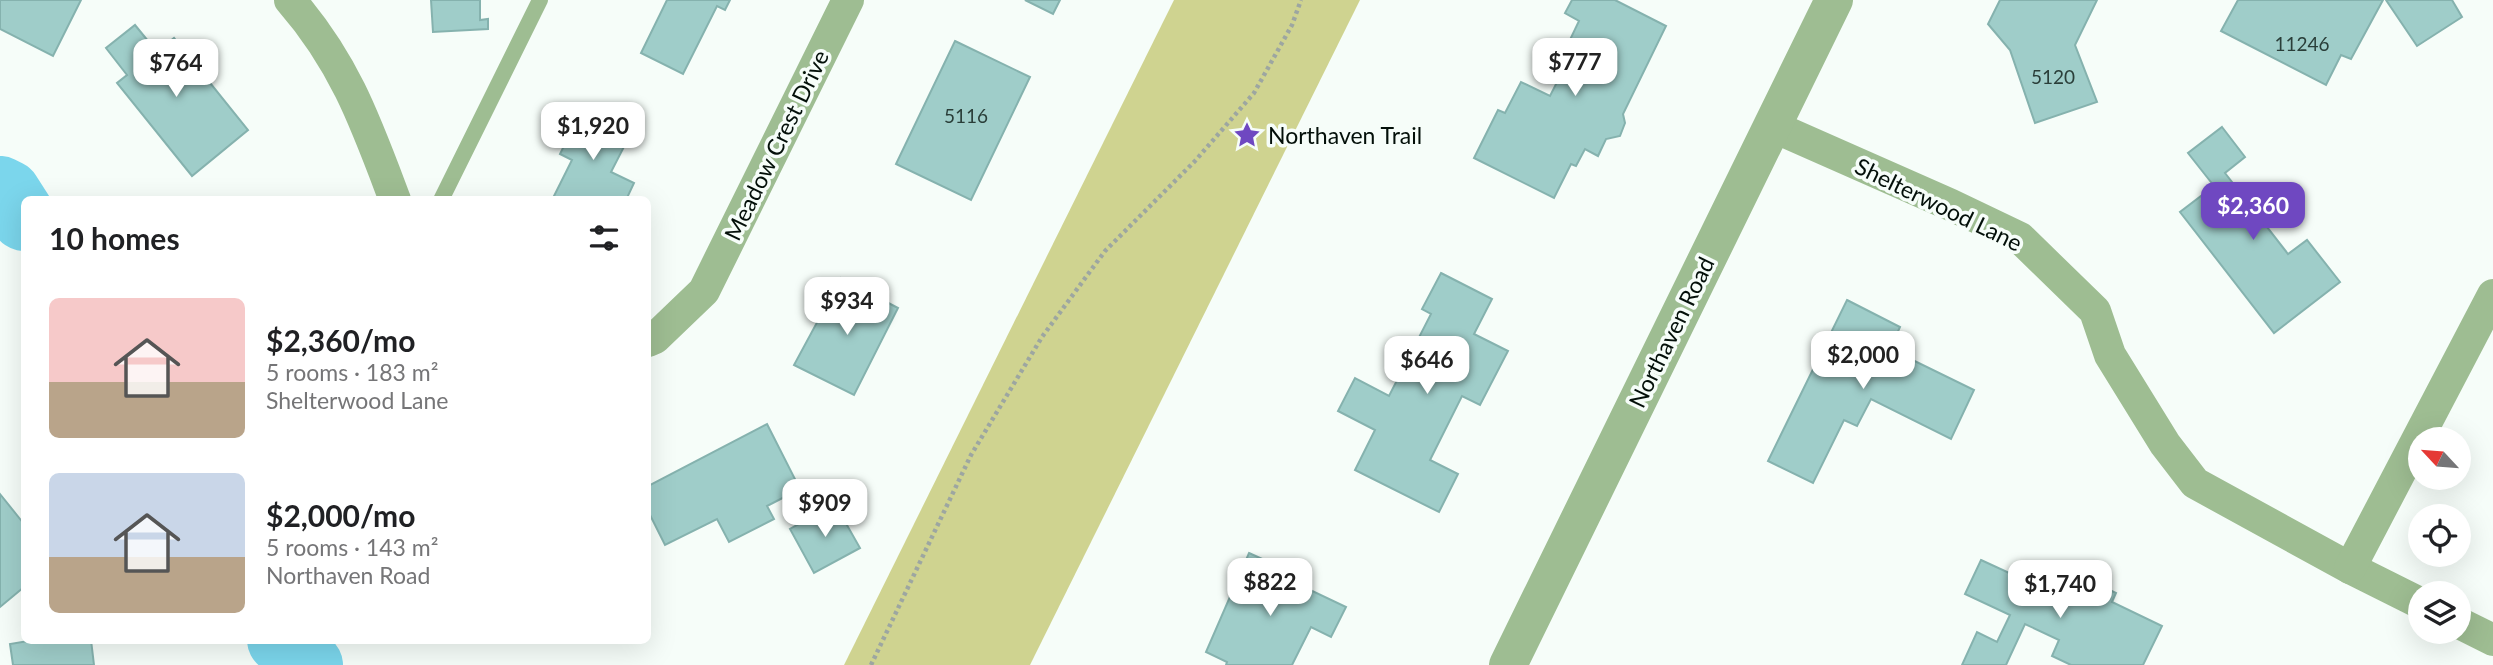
<!DOCTYPE html>
<meta charset="utf-8">
<style>
body{margin:0;font-family:Lato,sans-serif;background:#f2f2f2;color:#202124;height:100vh;display:flex;flex-direction:column;font-size:26px;white-space:nowrap}
*{box-sizing:border-box;margin:0}
p{font-size:23px;color:#757577}
.icon{flex:none;width:38px;height:38px;fill:none;stroke:currentColor;stroke-width:2;stroke-linecap:round;stroke-linejoin:round}
.map{position:relative;flex:1;overflow:hidden}
.details{position:absolute;left:21px;top:196px;width:630px;height:448px;display:flex;flex-direction:column;background:#fff;border-radius:10px;box-shadow:0 7px 28px #0002}
.details>*{flex:none}
.needle{width:46px;rotate:296deg}
.buttons{position:absolute;left:2408px;top:427px;display:grid;gap:14px}
.buttons a{display:grid;place-items:center;width:63px;height:63px;border-radius:50%;background:#fff;box-shadow:0 7px 28px #0002;font-size:35px}
.price{position:absolute;translate:-50% -60px;padding:0 16px;border-radius:14px;background:#fff;color:#222;font-size:23px;line-height:46px;filter:drop-shadow(0 2px 4px #0008)}
.price::after{content:'';position:absolute;left:50%;top:42px;width:21px;height:16px;margin-left:-10px;background:inherit;clip-path:polygon(0 0,100% 0,50% 100%)}
.price.selected{background:#6f48c1;color:#fff}
ul{padding:0;list-style:none}
li{display:flex;align-items:center;gap:21px;height:175px;padding:0 28px}
li span{display:grid;place-items:center;flex:none;width:196px;height:140px;border-radius:10px;color:#555}
li>.icon{margin-inline-start:auto}
span .icon{width:84px;height:84px;fill:#fffc;stroke-width:1}
li b{font-size:30px}
h2{display:flex;justify-content:space-between;align-items:center;height:84px;padding:0 28px;font-size:30px}
.map>svg:first-child{display:block}
</style>
<div class="map">
<svg width="2493" height="665" viewBox="0 0 2493 665">
<rect width="100%" height="100%" fill="#f6fdf9"/>
<polygon fill="#cfd390" points="1174,0 1360,0 1030,665 844,665"/>
<g fill="none" stroke-linecap="round" stroke-linejoin="round">
<g stroke="#7bd6ec" stroke-width="66">
<polyline points="0,189 8,193 24,218"/>
<polyline points="280,640 310,665"/>
</g>
</g>
<g fill="#9fcdc9" stroke="#85b2ae" stroke-width="2">
<polygon points="0,0 81,0 53,56 0,29"/>
<polygon points="431,0 480,0 480,20 488,19 488,29 433,32"/>
<polygon points="667,0 730,0 725,10 717,6 683,74 641,53"/>
<polygon points="1025,0 1060,0 1053,14"/>
<polygon points="1572,0 1615,0 1666,26 1623,114 1625,123 1620,136 1606,139 1598,156 1585,149 1576,166 1571,164 1554,198 1474,158 1498,110 1505,113 1521,82 1550,96 1575,47 1568,44 1579,21 1565,13"/>
<polygon points="2000,0 2097,0 2075,45 2097,102 2035,123 2010,50 1988,24"/>
<polygon points="2238,0 2383,0 2351,59 2341,55 2326,85 2221,31"/>
<polygon points="2386,0 2452,0 2462,17 2417,46"/>
<polygon points="135,25 157,52 174,38 248,130 192,176 117,83 127,75 106,48"/>
<polygon points="955,41 1030,77 971,200 896,164"/>
<polygon points="581,111 630,135 611,172 634,183 626,200 552,200 572,160 560,154"/>
<polygon points="2222,127 2245,157 2225,173 2288,254 2307,240 2340,282 2274,333 2180,212 2214,186 2188,153"/>
<polygon points="1441,273 1492,299 1474,334 1508,351 1480,405 1462,396 1430,460 1458,474 1439,512 1355,470 1375,430 1338,411 1355,378 1389,396 1431,314 1422,309"/>
<polygon points="841,278 898,308 854,395 794,365"/>
<polygon points="1847,300 1900,327 1890,349 1974,390 1951,439 1871,399 1857,426 1844,420 1813,483 1768,461"/>
<polygon points="767,424 800,489 767,506 774,519 729,542 717,519 665,545 648,511 648,486"/>
<polygon points="0,494 24,524 24,587 0,607"/>
<polygon points="835,504 860,548 814,573 790,529"/>
<polygon points="1249,553 1269,562 1266,569 1346,607 1331,637 1311,627 1292,665 1226,665 1227,662 1206,652"/>
<polygon points="1981,560 2033,584 2042,567 2079,585 2083,577 2116,593 2112,602 2162,626 2143,665 2071,665 2052,656 2059,640 2025,624 2006,665 1962,665 1977,632 1997,642 2010,615 1965,594"/>
<polygon points="34,640 91,640 94,665 13,665 10,644"/>
</g>
<g fill="none" stroke-linecap="round" stroke-linejoin="round">
<polyline stroke="#9da6a1" stroke-width="4.5" stroke-dasharray="3.5 3.5" stroke-linecap="butt" points="871,665 971,455 1042,337 1105,251 1195,161 1254,93 1292,25 1301,0"/>
<polyline stroke="#9ebd92" stroke-width="16" points="441,200 540,0"/>
<g stroke="#9ebd92" stroke-width="32">
<path d="M 290,0 C 345,63 366,123 395,200"/>
<polyline points="1772,126 1951,205 2020,238 2095,311 2110,355 2165,444 2195,483 2350,568 2420,603"/>
<polyline points="648,341 655,338 704,291 848,0"/>
<polyline points="2350,568 2493,295"/>
<polyline points="2459,623 2493,640"/>
</g>
<polyline stroke="#9ebd92" stroke-width="38" points="1508,665 1834,0"/>
</g>
<defs>
<symbol id="sight-bare" viewBox="-9 -9 18 18"><path d="M0-6L1.8-2.2L6-1.7L2.9 1.2L3.7 5.4L0 3.3L-3.7 5.4L-2.9 1.2L-6-1.7L-1.8-2.2Z" fill="#6f48c1" stroke="#f6fdf9" stroke-width="2.5" paint-order="stroke"/></symbol>
</defs>
<g fill-rule="evenodd">
<use href="#sight-bare" x="1228" y="116" width="38" height="38"/>
</g>
<g text-anchor="middle" dominant-baseline="central" stroke-width="7" stroke-linejoin="round" paint-order="stroke">
<g font-size="19" fill="#2a3e39">
<text x="2302" y="43">11246</text>
<text x="2053" y="76">5120</text>
<text x="966" y="115">5116</text>
</g>
<g font-size="23" fill="#030f09" stroke="#f6fdf9" text-anchor="start">
<text x="1268" y="135">Northaven Trail</text>
</g>
<g font-size="23" fill="#030f09" stroke="#f6fdf9">
<text transform="translate(776 145) rotate(-64)">Meadow Crest Drive</text>
<text transform="translate(1939 204) rotate(26)">Shelterwood Lane</text>
<text transform="translate(1671 332) rotate(-64)">Northaven Road</text>
</g>
</g>
</svg>
<div class="buttons">
<a><svg class="needle" viewBox="-14 -14 28 28"><path d="M0-13l5 13h-10z" fill="#e53935"/><path d="M0 13l5-13h-10z" fill="#757577"/></svg></a>
<a><svg class="icon" aria-label="locate" viewBox="0 0 24 24"><circle cx="12" cy="12" r="6"/><path d="M12 2v4M12 18v4M2 12h4M18 12h4"/></svg></a>
<a><svg class="icon" aria-label="layers" viewBox="0 0 24 24"><path d="M12 4l9 5-9 5-9-5zM3 14l9 5 9-5"/></svg></a>
</div>
<b class="price" style="left:1575px;top:98px">$777</b>
<b class="price" style="left:176px;top:99px">$764</b>
<b class="price" style="left:593px;top:162px">$1,920</b>
<b class="price selected" style="left:2253px;top:242px">$2,360</b>
<b class="price" style="left:847px;top:337px">$934</b>
<b class="price" style="left:1863px;top:391px">$2,000</b>
<b class="price" style="left:1427px;top:396px">$646</b>
<b class="price" style="left:825px;top:539px">$909</b>
<b class="price" style="left:1270px;top:618px">$822</b>
<b class="price" style="left:2060px;top:620px">$1,740</b>
<section class="details">
<h2>10 homes<svg class="icon" aria-label="filters" viewBox="0 0 24 24"><path d="M4 7h16M4 17h16"/><circle cx="9" cy="7" r="2"/><circle cx="15" cy="17" r="2"/></svg></h2>
<ul>
<li><span style="background:linear-gradient(#f6c9c9 60%,#b9a48a 0)"><svg class="icon" aria-label="home" viewBox="0 0 24 24"><path d="M3 11l9-7 9 7M6 9v11h12V9"/></svg></span><div><b>$2,360/mo</b><p>5 rooms · 183 m²</p><p>Shelterwood Lane</p></div></li>
<li><span style="background:linear-gradient(#c9d6e8 60%,#b9a48a 0)"><svg class="icon" aria-label="home" viewBox="0 0 24 24"><path d="M3 11l9-7 9 7M6 9v11h12V9"/></svg></span><div><b>$2,000/mo</b><p>5 rooms · 143 m²</p><p>Northaven Road</p></div></li>
</ul>
</section>
</div>
